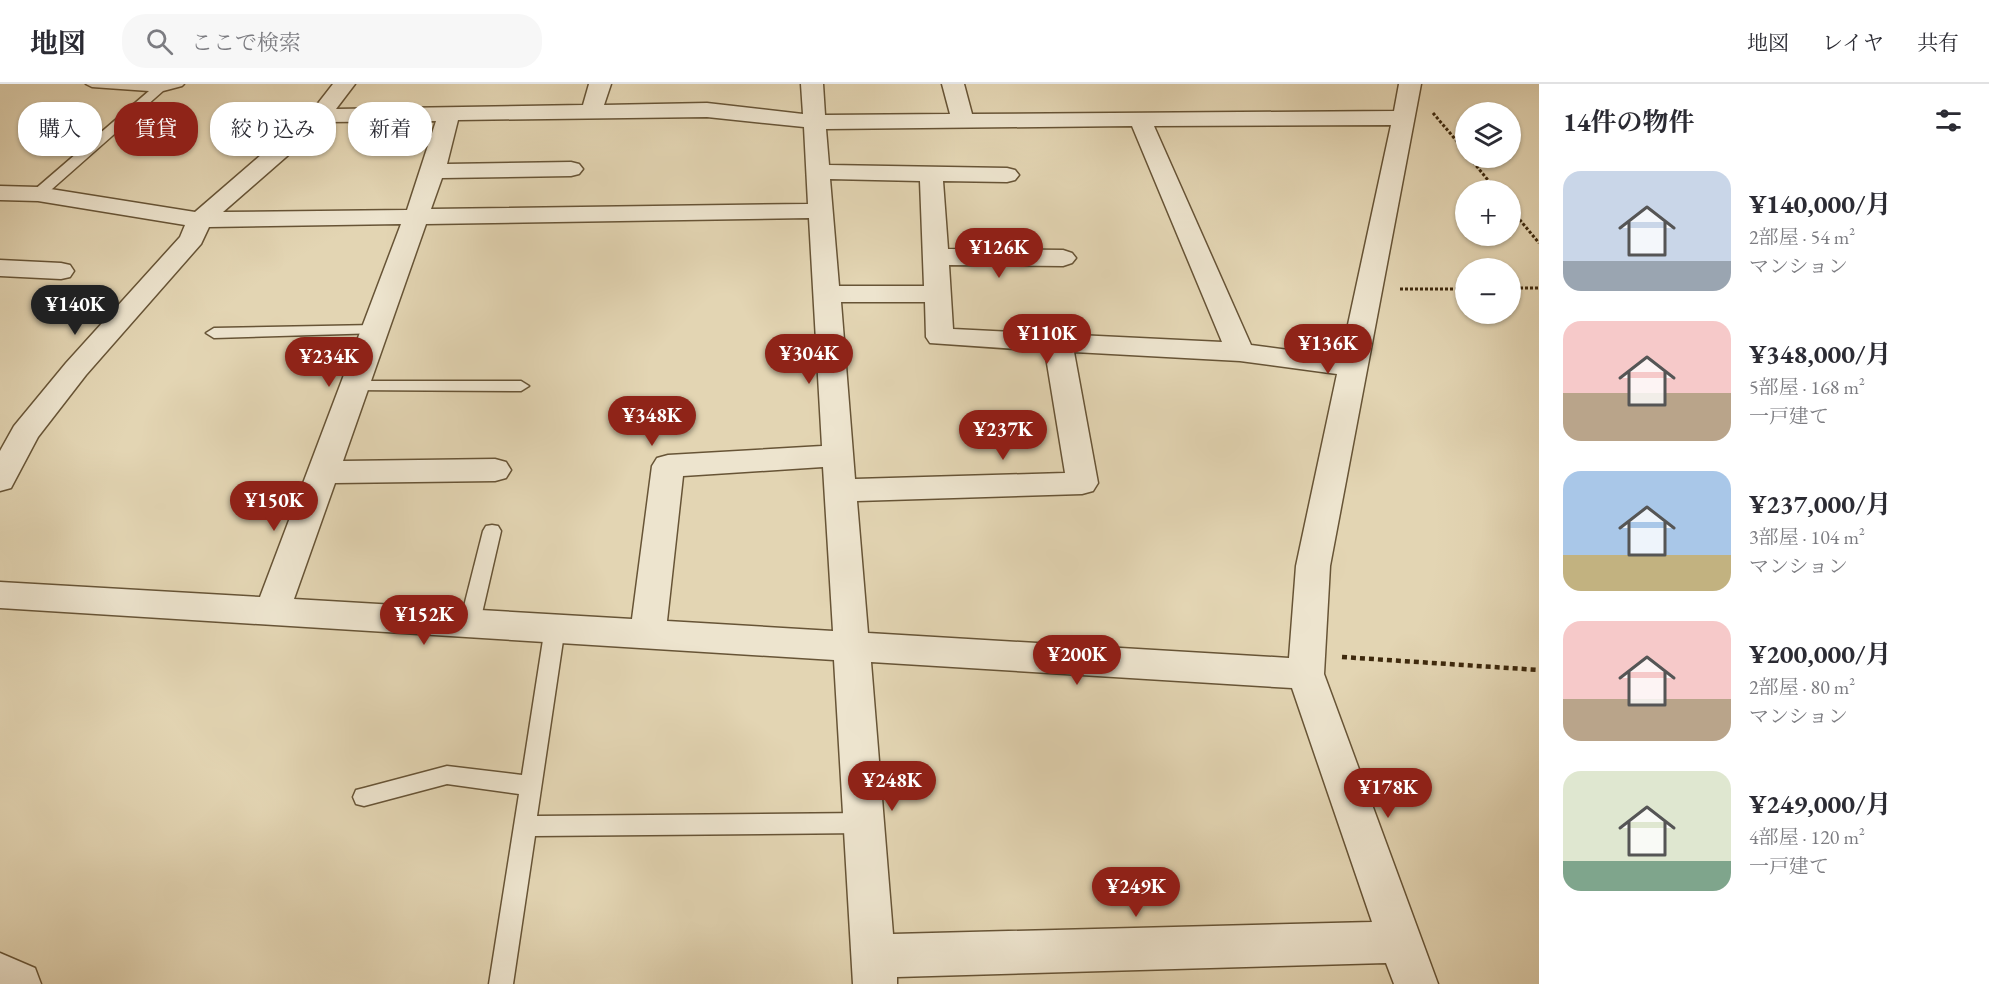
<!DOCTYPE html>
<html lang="ja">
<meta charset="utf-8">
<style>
body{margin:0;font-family:"EB Garamond","Noto Serif JP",serif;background:#f7f7f7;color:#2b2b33;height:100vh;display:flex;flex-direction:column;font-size:22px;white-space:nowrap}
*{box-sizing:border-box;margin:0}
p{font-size:20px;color:#7c7c81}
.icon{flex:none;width:33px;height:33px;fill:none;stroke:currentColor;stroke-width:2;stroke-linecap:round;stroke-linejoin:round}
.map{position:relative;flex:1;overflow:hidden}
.side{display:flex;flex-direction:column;background:#fff;width:450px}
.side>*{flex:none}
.banner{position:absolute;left:18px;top:18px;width:570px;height:54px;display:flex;gap:12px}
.buttons{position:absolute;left:1455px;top:18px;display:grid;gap:12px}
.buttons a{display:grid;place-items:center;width:66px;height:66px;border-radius:50%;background:#fff;box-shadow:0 2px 4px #0004;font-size:30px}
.price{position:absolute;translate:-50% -51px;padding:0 14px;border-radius:21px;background:#8f2418;color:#fff;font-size:20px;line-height:39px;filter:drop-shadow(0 2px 3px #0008)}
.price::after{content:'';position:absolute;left:50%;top:36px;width:18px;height:14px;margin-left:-9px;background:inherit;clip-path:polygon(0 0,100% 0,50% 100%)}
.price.selected{background:#222;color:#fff}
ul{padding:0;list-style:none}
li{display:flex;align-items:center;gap:18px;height:150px;padding:0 24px}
li span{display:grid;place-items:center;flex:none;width:168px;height:120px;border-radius:18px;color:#555}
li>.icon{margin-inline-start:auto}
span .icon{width:72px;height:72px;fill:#fffc;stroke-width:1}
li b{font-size:26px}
h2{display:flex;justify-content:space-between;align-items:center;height:72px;padding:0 24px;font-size:26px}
.chip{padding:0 21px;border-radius:24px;background:#fff;box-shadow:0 2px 4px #0004;font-size:21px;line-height:54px}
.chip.selected{background:#8f2418;color:#fff}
header{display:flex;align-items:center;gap:36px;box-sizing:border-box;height:84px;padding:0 30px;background:#fff;border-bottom:2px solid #e1e1e2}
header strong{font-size:28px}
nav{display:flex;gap:33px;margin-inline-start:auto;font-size:21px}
.search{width:420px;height:54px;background:#f7f7f7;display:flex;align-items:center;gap:15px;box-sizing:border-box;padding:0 21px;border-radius:24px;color:#7c7c81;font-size:22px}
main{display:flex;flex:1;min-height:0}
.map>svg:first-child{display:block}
</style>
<header>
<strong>地図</strong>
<div class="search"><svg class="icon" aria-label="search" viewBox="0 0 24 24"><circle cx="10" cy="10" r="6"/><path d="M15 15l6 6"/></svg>ここで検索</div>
<nav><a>地図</a><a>レイヤ</a><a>共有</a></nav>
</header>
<main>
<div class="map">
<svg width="1539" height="900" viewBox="0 0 1539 900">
<rect width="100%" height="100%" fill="#e3d5b3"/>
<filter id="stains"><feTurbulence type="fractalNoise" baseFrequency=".00333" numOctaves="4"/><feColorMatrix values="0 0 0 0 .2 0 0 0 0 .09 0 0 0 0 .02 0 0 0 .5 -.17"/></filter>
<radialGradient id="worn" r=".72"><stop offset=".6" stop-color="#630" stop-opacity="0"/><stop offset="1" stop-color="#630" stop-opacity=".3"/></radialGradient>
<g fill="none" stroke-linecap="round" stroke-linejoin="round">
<defs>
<g id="service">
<polygon points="86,0 184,0 182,2 163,7 43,113 33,113 31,110 33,107 149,7 92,3"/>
<polygon points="375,241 383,246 380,249 214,254 206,249 214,244"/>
<polygon points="354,297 521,297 529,302 521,307 348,306 346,302"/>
<polygon points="492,441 498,442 501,447 480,538 477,543 470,545 463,543 460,538 483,447 486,442"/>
<polygon points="555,536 562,538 565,543 537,732 864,729 872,732 875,739 872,746 864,749 535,752 513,900 489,900 519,710 447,700 364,722 356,720 353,713 356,706 364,704 447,682 522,691 545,543 548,538"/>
</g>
<g id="minor">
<path d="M 333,0 L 355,0 L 336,25 L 583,21 L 589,0 L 611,0 L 604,21 L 707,19 L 803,30 L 801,0 L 823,0 L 825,31 L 950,30 L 942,0 L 964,0 L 972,30 L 1394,27 L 1399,0 L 1421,0 L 1330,482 L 1324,590 L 1438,900 L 1394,900 L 1386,879 L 897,893 L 897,900 L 853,900 L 834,576 L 0,524 L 0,498 L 260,513 L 401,140 L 209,143 L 201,160 L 86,291 L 38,353 L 11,404 L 0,407 L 0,367 L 14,342 L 66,279 L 180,153 L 185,141 L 38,117 L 0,116 L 0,102 L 38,103 L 195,128 L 312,27 ZM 707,33 L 804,43 L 808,120 L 431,125 L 442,94 L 571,92 L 579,90 L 583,85 L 579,80 L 571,78 L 447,80 L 458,36 ZM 436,37 L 407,126 L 223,128 L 326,38 ZM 1391,41 L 1341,273 L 1251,261 L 1154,42 ZM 1132,42 L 1222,258 L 953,245 L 949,181 L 1063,182 L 1072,179 L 1076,174 L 1072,169 L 1063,166 L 948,165 L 943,97 L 1007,98 L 1015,96 L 1019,91 L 1015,86 L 1007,84 L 829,81 L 826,45 ZM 830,95 L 920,97 L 924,202 L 839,202 ZM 809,134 L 822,362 L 668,371 L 657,374 L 652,382 L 632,535 L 294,515 L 335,399 L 495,397 L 506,394 L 511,386 L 506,378 L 495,375 L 343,377 L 426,140 ZM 841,218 L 925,218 L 926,253 L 930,259 L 1045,267 L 1065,389 L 855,395 ZM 1074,268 L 1240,277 L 1337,290 L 1296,482 L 1289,574 L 868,549 L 857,417 L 1082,410 L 1093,407 L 1098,399 ZM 823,383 L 833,547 L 667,537 L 683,392 ZM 871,578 L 1292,604 L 1372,838 L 893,850 Z"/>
<polygon points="0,176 61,179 70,181 74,187 70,193 61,195 0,192"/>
<polygon points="0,869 35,884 41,900 0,900"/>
</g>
</defs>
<use href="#service" stroke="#675436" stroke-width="3"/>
<use href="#minor" stroke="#675436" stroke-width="3"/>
<g stroke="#3e290d" stroke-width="3" stroke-dasharray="3 2" stroke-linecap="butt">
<polyline points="1433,29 1466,68"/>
<polyline points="1470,74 1496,106"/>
<polyline points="1510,124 1539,159"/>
<polyline points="1510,204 1539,204"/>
<polyline points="1400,205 1466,205"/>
</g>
<polyline stroke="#3e290d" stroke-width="4.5" stroke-dasharray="5 4" stroke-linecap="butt" points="1342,573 1539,586"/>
<use href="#service" fill="#ede4ce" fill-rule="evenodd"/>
<use href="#minor" fill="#ede4ce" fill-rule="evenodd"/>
</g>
<rect width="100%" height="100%" filter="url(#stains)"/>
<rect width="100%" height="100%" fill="url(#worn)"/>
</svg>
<div class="buttons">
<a><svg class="icon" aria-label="layers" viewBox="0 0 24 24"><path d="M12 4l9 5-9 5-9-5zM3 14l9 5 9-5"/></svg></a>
<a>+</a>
<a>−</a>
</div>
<b class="price" style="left:999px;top:195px">¥126K</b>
<b class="price selected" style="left:75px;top:252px">¥140K</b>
<b class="price" style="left:1047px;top:281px">¥110K</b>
<b class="price" style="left:1328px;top:291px">¥136K</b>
<b class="price" style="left:809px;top:301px">¥304K</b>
<b class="price" style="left:329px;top:304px">¥234K</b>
<b class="price" style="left:652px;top:363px">¥348K</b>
<b class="price" style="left:1003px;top:377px">¥237K</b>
<b class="price" style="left:274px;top:448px">¥150K</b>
<b class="price" style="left:424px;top:562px">¥152K</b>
<b class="price" style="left:1077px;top:602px">¥200K</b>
<b class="price" style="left:892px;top:728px">¥248K</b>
<b class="price" style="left:1388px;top:735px">¥178K</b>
<b class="price" style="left:1136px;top:834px">¥249K</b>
<div class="banner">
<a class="chip">購入</a>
<a class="chip selected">賃貸</a>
<a class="chip">絞り込み</a>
<a class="chip">新着</a>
</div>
</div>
<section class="side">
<h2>14件の物件<svg class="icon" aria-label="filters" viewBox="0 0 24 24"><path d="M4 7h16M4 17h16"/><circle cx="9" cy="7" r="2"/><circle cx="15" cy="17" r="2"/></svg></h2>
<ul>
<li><span style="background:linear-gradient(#c9d6e8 75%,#9aa5b1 0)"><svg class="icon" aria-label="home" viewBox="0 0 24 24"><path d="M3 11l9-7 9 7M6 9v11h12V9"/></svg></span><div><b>¥140,000/月</b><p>2部屋 · 54 m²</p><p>マンション</p></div></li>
<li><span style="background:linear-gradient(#f6c9c9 60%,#b9a48a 0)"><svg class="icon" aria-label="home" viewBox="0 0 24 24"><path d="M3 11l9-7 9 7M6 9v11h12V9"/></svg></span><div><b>¥348,000/月</b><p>5部屋 · 168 m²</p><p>一戸建て</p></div></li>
<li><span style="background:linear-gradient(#a9c7e8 70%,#c2b280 0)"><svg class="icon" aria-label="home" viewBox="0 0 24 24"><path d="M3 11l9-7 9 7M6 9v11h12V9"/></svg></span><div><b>¥237,000/月</b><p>3部屋 · 104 m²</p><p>マンション</p></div></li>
<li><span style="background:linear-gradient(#f6c9c9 65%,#b9a48a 0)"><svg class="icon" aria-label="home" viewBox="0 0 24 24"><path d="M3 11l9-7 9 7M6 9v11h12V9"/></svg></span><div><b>¥200,000/月</b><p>2部屋 · 80 m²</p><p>マンション</p></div></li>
<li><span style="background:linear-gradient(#dfe7d0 75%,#7fa58c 0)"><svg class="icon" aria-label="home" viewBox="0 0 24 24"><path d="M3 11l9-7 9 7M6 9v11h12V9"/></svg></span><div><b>¥249,000/月</b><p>4部屋 · 120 m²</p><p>一戸建て</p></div></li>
</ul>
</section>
</main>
